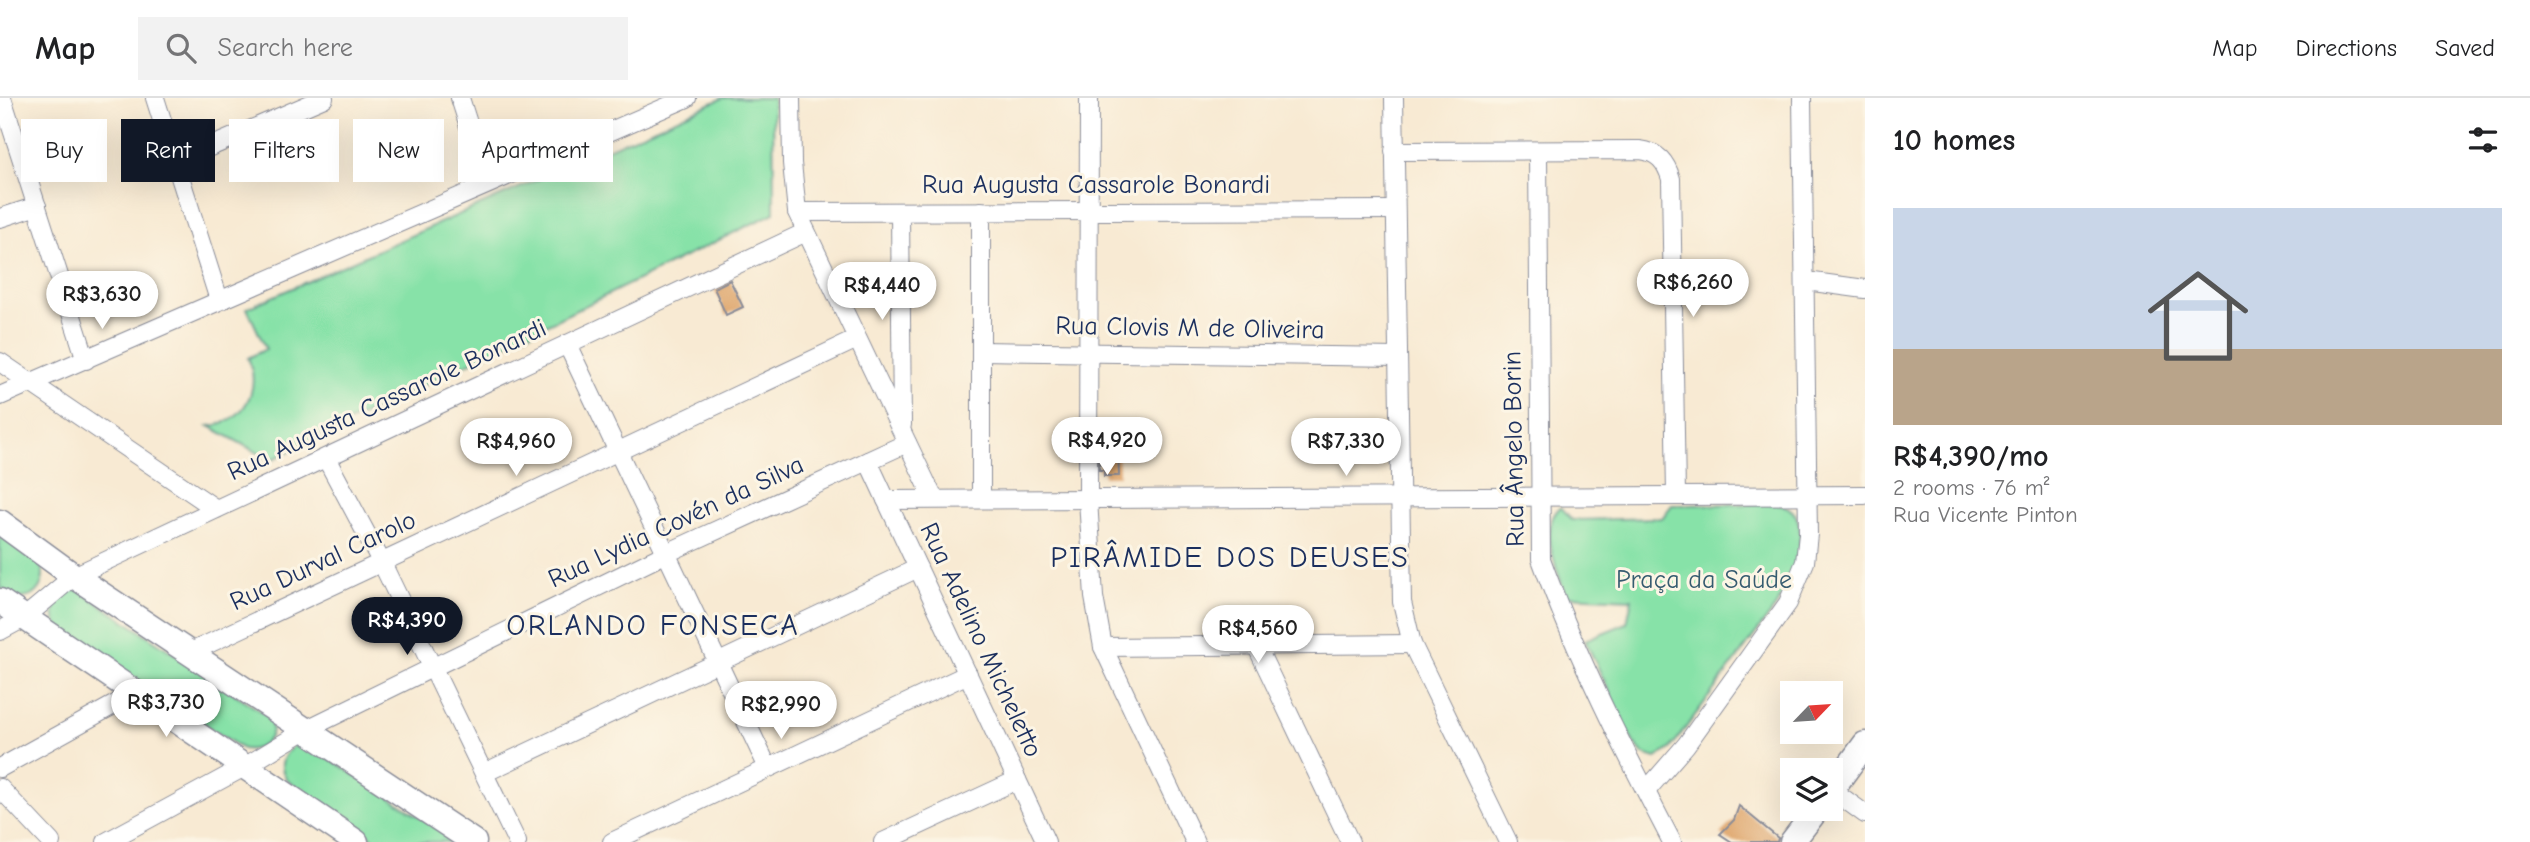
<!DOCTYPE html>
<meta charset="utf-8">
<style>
body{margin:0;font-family:"Comic Neue",sans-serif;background:#f2f2f2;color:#202124;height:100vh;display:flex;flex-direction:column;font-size:26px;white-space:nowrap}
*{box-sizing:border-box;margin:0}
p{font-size:23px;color:#757577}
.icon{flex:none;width:38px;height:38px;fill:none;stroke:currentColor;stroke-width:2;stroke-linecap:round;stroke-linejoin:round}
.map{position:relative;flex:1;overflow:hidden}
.panel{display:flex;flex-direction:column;background:#fff;width:665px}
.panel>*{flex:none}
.guide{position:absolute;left:21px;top:21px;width:665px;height:63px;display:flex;gap:14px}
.needle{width:46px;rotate:65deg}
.controls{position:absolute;left:1780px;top:583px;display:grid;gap:14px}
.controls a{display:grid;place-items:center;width:63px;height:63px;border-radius:0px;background:#fff;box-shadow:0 7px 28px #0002;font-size:35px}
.price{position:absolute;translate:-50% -60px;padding:0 16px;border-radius:24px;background:#fff;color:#222;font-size:23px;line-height:46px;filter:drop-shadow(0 2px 4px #0008)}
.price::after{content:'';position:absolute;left:50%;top:42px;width:21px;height:16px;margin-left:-10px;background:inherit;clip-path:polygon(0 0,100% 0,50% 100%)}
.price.on{background:#111827;color:#fff}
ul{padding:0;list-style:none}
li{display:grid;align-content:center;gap:14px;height:371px;padding:0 28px}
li+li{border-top:2px solid #e0e0e0}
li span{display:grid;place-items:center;height:217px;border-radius:0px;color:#555}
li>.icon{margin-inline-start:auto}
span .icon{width:126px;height:126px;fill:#fffc;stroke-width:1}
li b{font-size:30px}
h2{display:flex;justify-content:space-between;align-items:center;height:84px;padding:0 28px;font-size:30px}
.pill{padding:0 24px;border-radius:0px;background:#fff;box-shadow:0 7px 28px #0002;font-size:24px;line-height:63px}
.pill.on{background:#111827;color:#fff}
header{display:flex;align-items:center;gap:42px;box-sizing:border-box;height:98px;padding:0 35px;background:#fff;border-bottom:2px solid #e0e0e0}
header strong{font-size:33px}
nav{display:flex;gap:38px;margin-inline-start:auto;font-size:24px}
.search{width:490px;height:63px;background:#f2f2f2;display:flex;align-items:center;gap:18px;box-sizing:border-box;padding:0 24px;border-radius:0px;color:#757577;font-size:26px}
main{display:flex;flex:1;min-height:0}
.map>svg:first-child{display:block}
</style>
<header>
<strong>Map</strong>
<div class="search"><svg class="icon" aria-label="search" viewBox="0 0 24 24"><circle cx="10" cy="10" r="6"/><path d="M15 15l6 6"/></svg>Search here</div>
<nav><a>Map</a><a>Directions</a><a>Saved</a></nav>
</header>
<main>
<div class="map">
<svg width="1865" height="744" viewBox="0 0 1865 744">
<rect width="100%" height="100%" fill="#fcf5e5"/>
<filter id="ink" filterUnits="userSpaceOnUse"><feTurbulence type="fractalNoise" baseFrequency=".0143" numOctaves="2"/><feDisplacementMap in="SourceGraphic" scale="14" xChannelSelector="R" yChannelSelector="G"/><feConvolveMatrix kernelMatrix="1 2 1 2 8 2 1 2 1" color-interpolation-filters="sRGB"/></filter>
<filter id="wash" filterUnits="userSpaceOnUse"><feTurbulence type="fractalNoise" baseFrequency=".00686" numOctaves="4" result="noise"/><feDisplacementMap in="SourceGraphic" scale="28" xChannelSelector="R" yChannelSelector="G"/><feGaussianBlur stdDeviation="1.57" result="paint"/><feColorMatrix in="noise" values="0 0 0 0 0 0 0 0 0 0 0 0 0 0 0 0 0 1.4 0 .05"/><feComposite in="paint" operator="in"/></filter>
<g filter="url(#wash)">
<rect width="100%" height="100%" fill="#f8ead3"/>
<g fill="#87e2a8" stroke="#518883" stroke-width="2">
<path d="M 723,0 L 773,0 L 774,115 L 271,362 L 209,328 C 244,325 262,291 248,260 L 266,251 L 247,210 Z"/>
<path d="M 1779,406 C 1821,416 1789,485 1776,508 L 1670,651 L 1656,660 L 1643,656 L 1634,646 L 1585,542 L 1627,525 L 1632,501 L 1566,498 C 1558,474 1537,427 1561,409 L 1572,422 L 1662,420 L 1672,407 Z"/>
<path d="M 0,437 L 41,467 C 47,482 38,501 20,500 C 13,500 6,493 0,489 Z"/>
<path d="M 77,491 L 269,619 C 278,638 263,654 243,651 L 65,537 C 47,521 53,496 77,491 Z"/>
<path d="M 298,645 L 305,645 L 459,744 L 378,744 L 288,683 C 276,667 283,655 298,645 Z"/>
</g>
<g id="blocks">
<g fill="#e0aa73">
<polygon points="730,182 743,209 726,217 714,190"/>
<polygon points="1110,342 1110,345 1118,345 1119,378 1104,378 1104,372 1099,372 1100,343"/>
<polygon points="1739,708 1778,740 1777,744 1732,744 1720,736 1734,722"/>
</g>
</g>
</g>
<g filter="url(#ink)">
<use href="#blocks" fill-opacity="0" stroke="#8a8c98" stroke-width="2"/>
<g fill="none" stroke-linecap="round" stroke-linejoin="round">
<defs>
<g id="street">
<polyline points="2,0 86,262"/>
<polyline points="155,0 219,202"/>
<polyline points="460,0 487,85"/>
<polyline points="791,0 792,65 797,114 934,401"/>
<polyline points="1089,0 1088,401 1094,499 1103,549 1195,744"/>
<polyline points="1394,0 1402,504 1412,546 1508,744"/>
<path d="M 1394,53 L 1640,52 C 1658,54 1666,64 1671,81 L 1676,398"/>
<path d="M 1538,54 L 1541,461 C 1577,560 1624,652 1672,744"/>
<polyline points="175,64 324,0"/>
<polyline points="981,113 981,401"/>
<polyline points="797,114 1395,112"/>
<polyline points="900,114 902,327"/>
<polyline points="0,120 37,108"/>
<polyline points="1806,183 1865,191"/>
<polyline points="567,246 768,670"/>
<polyline points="981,253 1397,259"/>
<polyline points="0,264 216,411"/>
<polyline points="0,298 687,0"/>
<polyline points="326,360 382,465 517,744"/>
<polyline points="868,363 1046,744"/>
<polyline points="886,402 1865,397"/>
<polyline points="0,533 24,520 74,478 806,134"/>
<polyline points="1256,547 1350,744"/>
<polyline points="1103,549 1412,546"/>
<polyline points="191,554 857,241"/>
<polyline points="0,670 137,594"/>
<polyline points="484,675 918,470"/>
<polyline points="0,690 51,744"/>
<polyline points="1832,692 1865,716"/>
<polyline points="1646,693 1686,647 1788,505 1805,464 1808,436 1802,0"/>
<polyline points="106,744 246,668 307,631 667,455 907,345"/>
<polyline points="612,744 968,576"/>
<polyline points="883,744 1017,682"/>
</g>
<g id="secondary">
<polyline points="0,424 74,478 474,744"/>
<polyline points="0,503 356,744"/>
<polyline points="1830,694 1865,646"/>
<polyline points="1792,744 1818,710"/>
</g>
</defs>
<use href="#street" stroke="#8a8c98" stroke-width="20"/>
<use href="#secondary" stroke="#8a8c98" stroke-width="27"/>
<use href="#street" stroke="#fff" stroke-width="18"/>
<use href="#secondary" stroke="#fff" stroke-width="24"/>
</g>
</g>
<g text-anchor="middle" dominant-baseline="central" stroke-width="6" stroke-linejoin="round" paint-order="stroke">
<g font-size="26" fill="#1b2f5e" stroke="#fcf5e5">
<text x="1096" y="87">Rua Augusta Cassarole Bonardi</text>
<text transform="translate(1190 230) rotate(1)">Rua Clovis M de Oliveira</text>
<text transform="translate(387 302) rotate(-25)">Rua Augusta Cassarole Bonardi</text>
<text transform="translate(1514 351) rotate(-91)">Rua Ângelo Borin</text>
<text transform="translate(676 424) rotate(-25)">Rua Lydia Covén da Silva</text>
<text transform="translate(323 463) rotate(-25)">Rua Durval Carolo</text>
<text transform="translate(981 542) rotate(65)">Rua Adelino Micheletto</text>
</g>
<g font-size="26" fill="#365c70" stroke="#fcf5e5">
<text x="1704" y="482">Praça da Saúde</text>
</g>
<g font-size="30" letter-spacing="2" fill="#1b2f5e" stroke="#fcf5e5">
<text x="1230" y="459">PIRÂMIDE DOS DEUSES</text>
<text x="653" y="527">ORLANDO FONSECA</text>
</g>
</g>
</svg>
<div class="controls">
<a><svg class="needle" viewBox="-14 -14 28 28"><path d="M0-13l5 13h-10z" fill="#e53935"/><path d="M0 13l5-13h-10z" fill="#757577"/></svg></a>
<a><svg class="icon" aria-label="layers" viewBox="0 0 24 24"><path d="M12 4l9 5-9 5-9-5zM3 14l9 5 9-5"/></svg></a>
</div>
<b class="price" style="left:1693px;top:221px">R$6,260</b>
<b class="price" style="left:882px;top:224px">R$4,440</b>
<b class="price" style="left:102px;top:233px">R$3,630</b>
<b class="price" style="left:1107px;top:379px">R$4,920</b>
<b class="price" style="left:516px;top:380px">R$4,960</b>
<b class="price" style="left:1346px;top:380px">R$7,330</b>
<b class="price on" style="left:407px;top:559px">R$4,390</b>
<b class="price" style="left:1258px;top:567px">R$4,560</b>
<b class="price" style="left:166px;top:641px">R$3,730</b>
<b class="price" style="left:781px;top:643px">R$2,990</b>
<div class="guide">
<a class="pill">Buy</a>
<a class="pill on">Rent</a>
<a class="pill">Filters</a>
<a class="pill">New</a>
<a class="pill">Apartment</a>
</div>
</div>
<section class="panel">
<h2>10 homes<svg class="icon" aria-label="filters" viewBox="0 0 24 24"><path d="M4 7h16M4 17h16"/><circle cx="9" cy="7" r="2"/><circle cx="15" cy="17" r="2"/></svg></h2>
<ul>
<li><span style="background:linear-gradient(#c9d6e8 65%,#b9a48a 0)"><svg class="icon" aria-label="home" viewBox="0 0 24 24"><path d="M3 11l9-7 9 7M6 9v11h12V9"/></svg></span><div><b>R$4,390/mo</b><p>2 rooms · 76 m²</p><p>Rua Vicente Pinton</p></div></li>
</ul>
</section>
</main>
